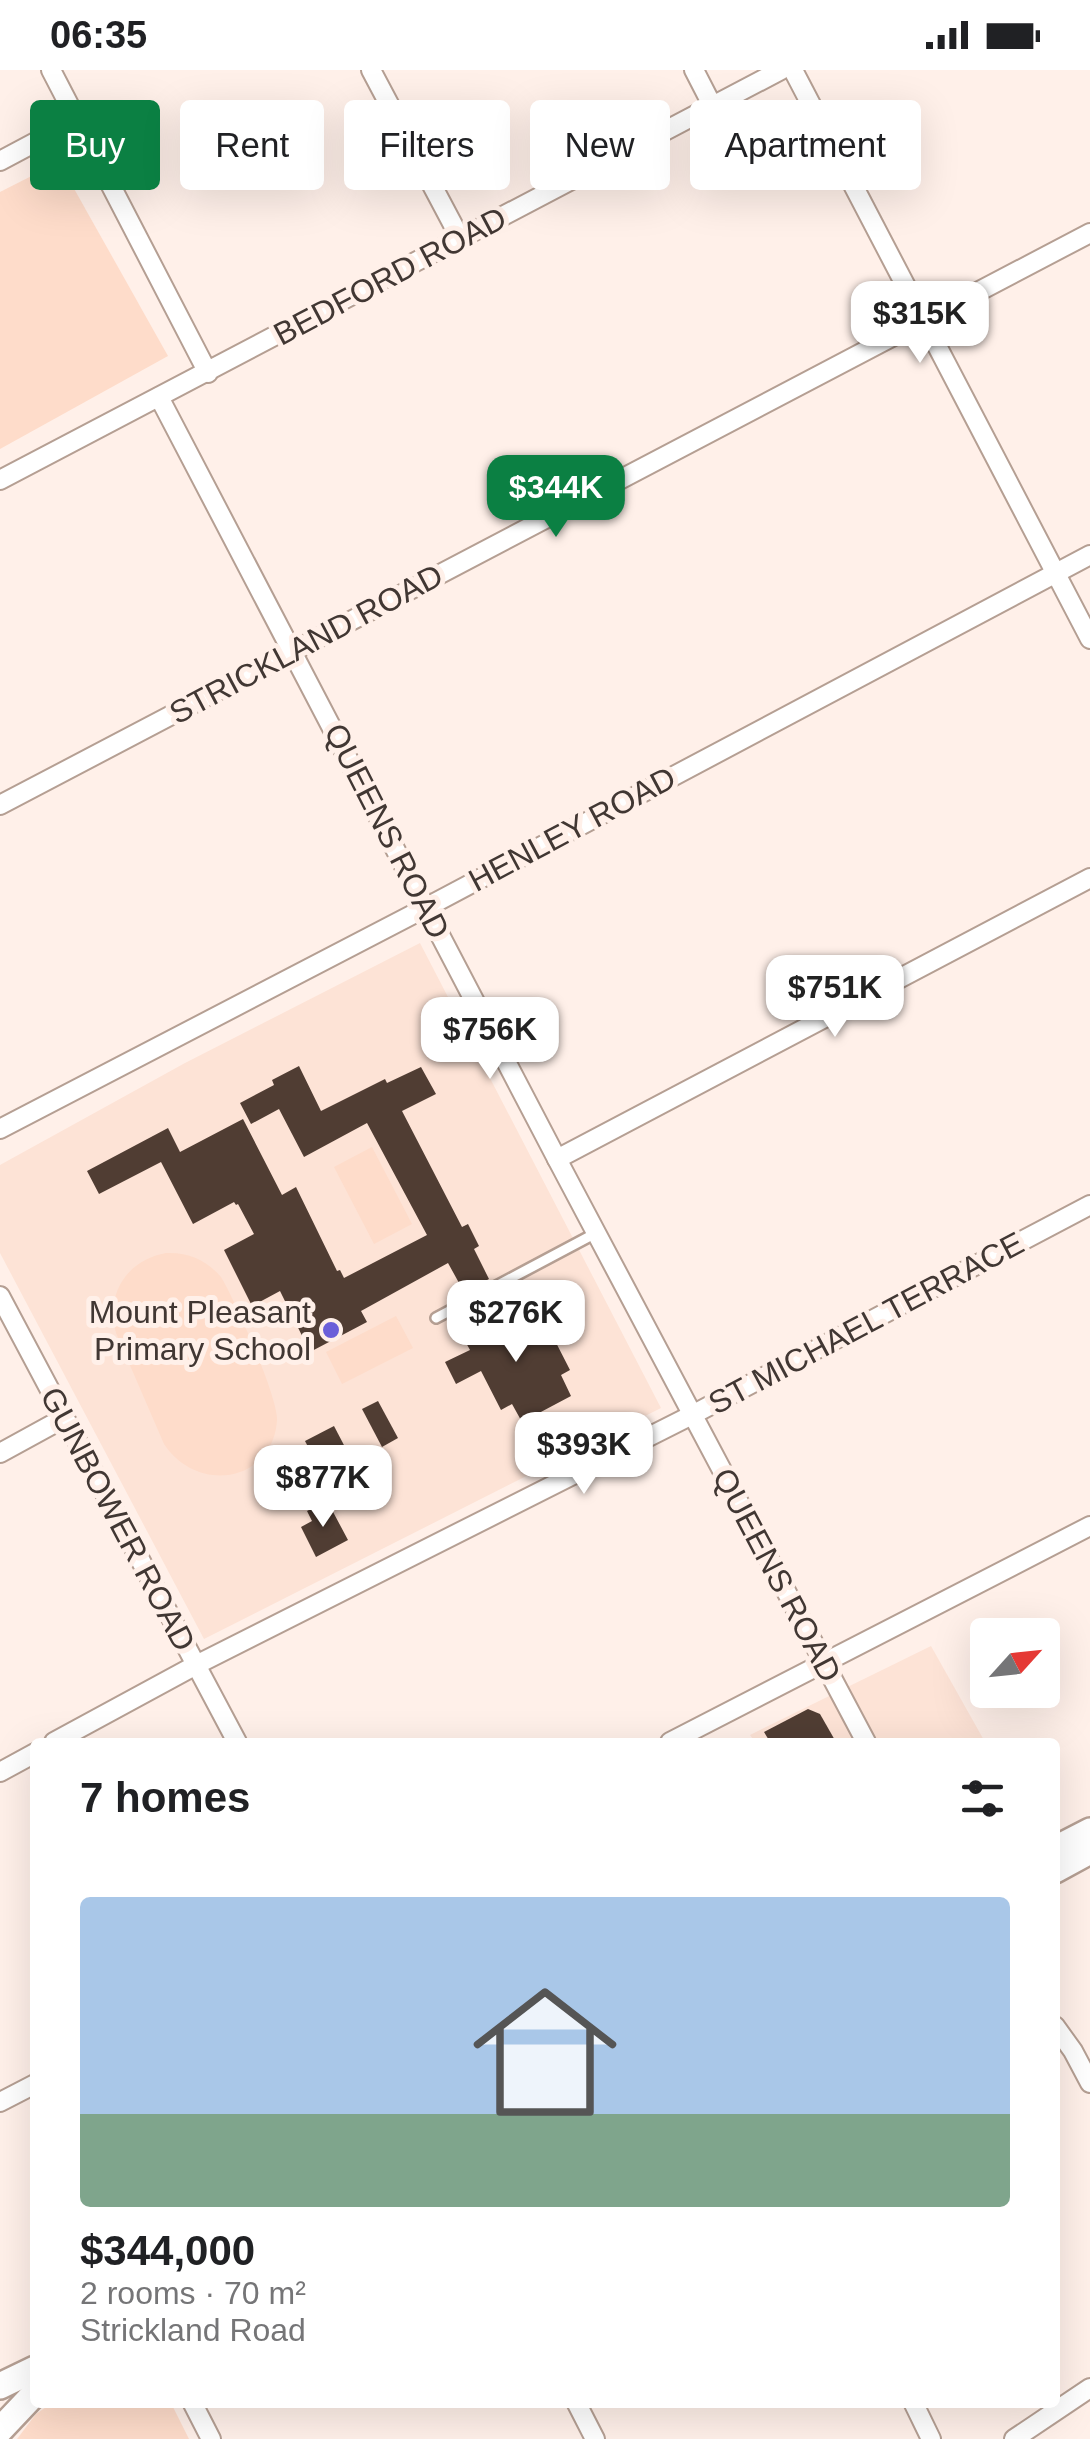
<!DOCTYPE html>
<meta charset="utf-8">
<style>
body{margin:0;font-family:Helvetica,sans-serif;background:#f2f2f2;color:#202124;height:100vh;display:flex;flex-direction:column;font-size:38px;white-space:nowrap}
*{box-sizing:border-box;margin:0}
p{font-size:32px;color:#757577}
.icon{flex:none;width:55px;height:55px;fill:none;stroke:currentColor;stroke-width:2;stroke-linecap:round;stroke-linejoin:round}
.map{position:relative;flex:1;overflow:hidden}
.side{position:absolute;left:30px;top:1668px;width:1030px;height:670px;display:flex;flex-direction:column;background:#fff;border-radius:10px;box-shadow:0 10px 40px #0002}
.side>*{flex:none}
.top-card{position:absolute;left:30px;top:30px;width:1030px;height:90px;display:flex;gap:20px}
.needle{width:65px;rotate:63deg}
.tools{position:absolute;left:970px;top:1548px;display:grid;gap:20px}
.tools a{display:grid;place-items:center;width:90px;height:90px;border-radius:10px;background:#fff;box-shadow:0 10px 40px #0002;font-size:50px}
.price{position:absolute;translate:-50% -85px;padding:0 22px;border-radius:20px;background:#fff;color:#222;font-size:32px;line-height:65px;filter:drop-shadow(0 2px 5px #0008)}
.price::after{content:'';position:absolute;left:50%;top:60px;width:30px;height:22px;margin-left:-15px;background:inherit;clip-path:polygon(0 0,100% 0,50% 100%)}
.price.on{background:#0b8043;color:#fff}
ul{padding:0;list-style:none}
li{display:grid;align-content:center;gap:20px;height:530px;padding:0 50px}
li span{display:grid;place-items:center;height:310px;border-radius:10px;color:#555}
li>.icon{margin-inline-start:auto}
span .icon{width:180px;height:180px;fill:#fffc;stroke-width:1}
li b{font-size:42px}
h2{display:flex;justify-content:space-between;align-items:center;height:120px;padding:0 50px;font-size:42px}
.pill{padding:0 35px;border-radius:10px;background:#fff;box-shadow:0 10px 40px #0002;font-size:35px;line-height:90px}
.pill.on{background:#0b8043;color:#fff}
.status{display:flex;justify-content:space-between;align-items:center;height:70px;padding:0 50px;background:#fff;direction:ltr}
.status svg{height:28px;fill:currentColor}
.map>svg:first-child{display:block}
</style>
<div class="status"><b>06:35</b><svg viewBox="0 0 49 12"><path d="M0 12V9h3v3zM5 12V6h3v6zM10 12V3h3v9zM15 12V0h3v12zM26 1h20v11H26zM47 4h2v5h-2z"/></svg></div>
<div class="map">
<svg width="1090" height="2369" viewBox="0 0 1090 2369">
<rect width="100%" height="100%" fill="#fff0e9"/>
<g fill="#fde3d6">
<polygon points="420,873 661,1338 204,1569 0,1183 0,1095 185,993"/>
<polygon points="931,1576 985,1672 755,1672 750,1665"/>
</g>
<g fill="#fedcca">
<polygon points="59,92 168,286 0,379 0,122"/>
<polygon points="372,1077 412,1154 374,1174 334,1097"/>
<path d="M 166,1183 C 189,1182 206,1190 221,1207 C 234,1228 279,1329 277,1351 C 272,1413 197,1424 164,1374 L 116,1263 C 105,1224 127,1190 166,1183 Z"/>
<polygon points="396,1246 413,1278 342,1314 326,1282"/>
<polygon points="52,2333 171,2333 189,2369 17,2369 36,2344"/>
</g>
<g fill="#503d33">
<polygon points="299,996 321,1041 385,1009 387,1013 421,997 436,1024 402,1041 462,1157 468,1154 479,1176 474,1179 489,1209 464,1222 448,1193 361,1241 367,1252 310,1282 280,1221 252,1236 224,1180 254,1164 238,1134 236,1135 234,1132 193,1154 161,1092 99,1124 87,1101 168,1058 180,1082 243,1049 282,1125 296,1117 337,1201 340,1200 344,1208 427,1165 367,1053 304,1087 279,1039 251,1054 240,1033 274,1015 272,1010"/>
<polygon points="528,1239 540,1261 548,1257 570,1300 561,1305 571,1326 522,1352 512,1334 501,1340 481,1301 456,1314 445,1292 470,1280 465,1271"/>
<polygon points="378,1331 398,1368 382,1377 362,1339"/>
<polygon points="334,1356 346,1379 317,1394 305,1371"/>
<polygon points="325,1432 330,1441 332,1440 348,1470 316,1487 301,1457 312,1451 307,1441"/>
<polygon points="808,1639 820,1644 836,1672 770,1672 764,1662"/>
</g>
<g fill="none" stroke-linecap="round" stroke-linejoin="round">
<defs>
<polyline id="service" points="436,1248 596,1163"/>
<g id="minor">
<polyline points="51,0 208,303"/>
<polyline points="371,0 460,168"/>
<polyline points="694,0 712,35"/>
<polyline points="793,0 1090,569"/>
<polyline points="0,91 77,50"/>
<polyline points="159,327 557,1089 866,1672"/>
<polyline points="0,410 781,0"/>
<polyline points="0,735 1090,163"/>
<polyline points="0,1059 427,837 1090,485"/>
<polyline points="557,1089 1090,808"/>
<polyline points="0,1226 237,1672"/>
<polyline points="0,1383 64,1348"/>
<polyline points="54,1672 196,1595 692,1345 1090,1135"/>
<polyline points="670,1672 1090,1456"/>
<polyline points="0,1702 35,1683"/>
<polyline points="1055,1956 1073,1981 1090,2013"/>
<polyline points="0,2032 35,2014"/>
<polyline points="192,2332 211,2369"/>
<polyline points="576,2332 595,2369"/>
<polyline points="913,2332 931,2369"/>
<polyline points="1014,2369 1090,2318"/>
</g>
<g id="secondary">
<polyline points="1055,1779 1090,1761"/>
<polyline points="1055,1800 1090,1781"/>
<polyline points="0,2316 35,2299"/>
<polyline points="0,2360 35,2323"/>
</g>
</defs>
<use href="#service" stroke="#b59f93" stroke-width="14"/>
<use href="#minor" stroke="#b59f93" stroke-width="22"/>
<use href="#secondary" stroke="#b59f93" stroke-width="30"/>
<use href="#service" stroke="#fff" stroke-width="9"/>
<use href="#minor" stroke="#fff" stroke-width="18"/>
<use href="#secondary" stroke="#fff" stroke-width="25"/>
</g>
<circle fill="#6b5fd9" stroke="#fff0e9" stroke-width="4" cx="331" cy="1260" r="10"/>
<g text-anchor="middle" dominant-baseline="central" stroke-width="10" stroke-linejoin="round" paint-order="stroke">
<g font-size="32" fill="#413733" stroke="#fff0e9">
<text transform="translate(390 206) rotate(-28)">BEDFORD ROAD</text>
<text transform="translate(306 574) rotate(-28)">STRICKLAND ROAD</text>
<text transform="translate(572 759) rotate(-28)">HENLEY ROAD</text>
<text transform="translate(387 761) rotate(63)">QUEENS ROAD</text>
<text transform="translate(866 1253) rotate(-28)">ST MICHAEL TERRACE</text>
<text transform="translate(118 1449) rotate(62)">GUNBOWER ROAD</text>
<text transform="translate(777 1505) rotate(62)">QUEENS ROAD</text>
</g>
<g font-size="32" fill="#413733" stroke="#fff0e9" text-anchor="end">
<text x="311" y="1242">Mount Pleasant<tspan x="311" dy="37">Primary School</tspan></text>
</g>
</g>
</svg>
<div class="tools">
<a><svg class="needle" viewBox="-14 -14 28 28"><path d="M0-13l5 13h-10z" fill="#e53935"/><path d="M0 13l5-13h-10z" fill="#757577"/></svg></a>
</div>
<b class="price" style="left:920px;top:296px">$315K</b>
<b class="price on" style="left:556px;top:470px">$344K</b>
<b class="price" style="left:835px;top:970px">$751K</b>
<b class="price" style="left:490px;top:1012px">$756K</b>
<b class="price" style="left:516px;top:1295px">$276K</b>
<b class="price" style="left:584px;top:1427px">$393K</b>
<b class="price" style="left:323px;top:1460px">$877K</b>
<div class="top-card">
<a class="pill on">Buy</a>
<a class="pill">Rent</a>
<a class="pill">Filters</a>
<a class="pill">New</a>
<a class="pill">Apartment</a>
</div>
<section class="side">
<h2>7 homes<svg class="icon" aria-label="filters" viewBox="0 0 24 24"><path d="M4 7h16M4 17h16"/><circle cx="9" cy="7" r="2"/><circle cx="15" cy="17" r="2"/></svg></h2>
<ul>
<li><span style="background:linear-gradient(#a9c7e8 70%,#7fa58c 0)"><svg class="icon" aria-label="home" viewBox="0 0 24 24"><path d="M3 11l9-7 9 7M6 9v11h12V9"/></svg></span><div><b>$344,000</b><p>2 rooms · 70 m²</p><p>Strickland Road</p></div></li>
</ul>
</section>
</div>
